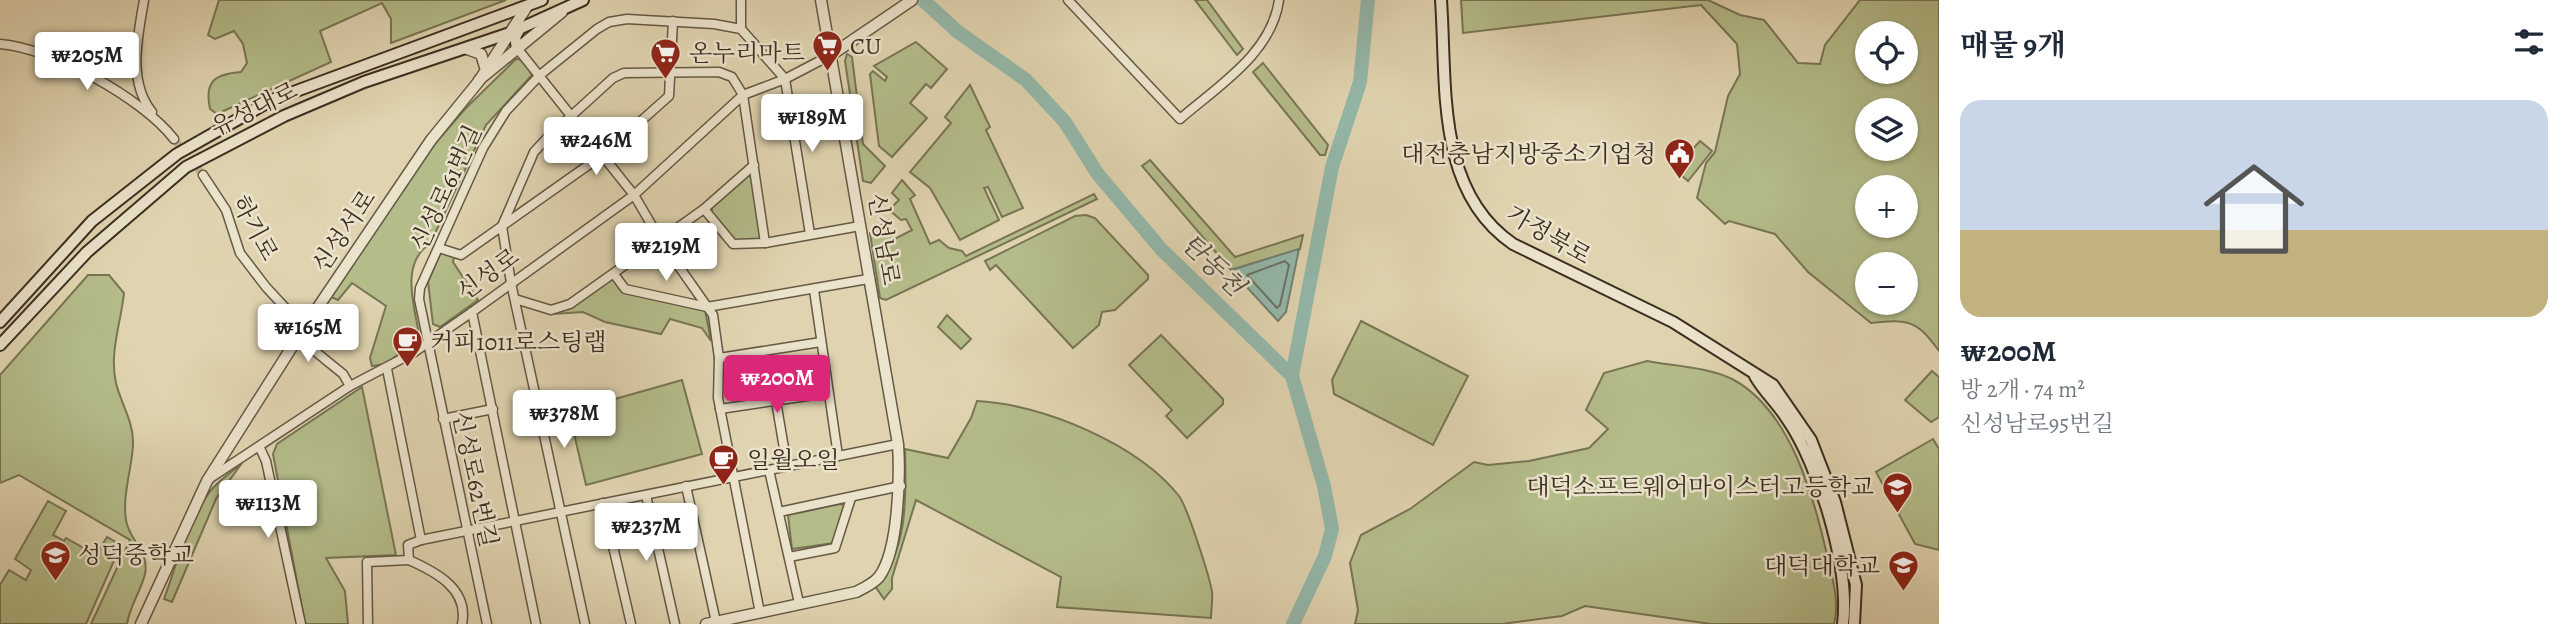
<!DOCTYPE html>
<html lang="ko">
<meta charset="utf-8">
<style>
body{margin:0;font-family:Alegreya,"Noto Serif KR",serif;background:#f6f6f7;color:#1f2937;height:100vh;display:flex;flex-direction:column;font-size:26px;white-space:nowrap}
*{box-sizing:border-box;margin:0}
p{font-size:23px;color:#747a83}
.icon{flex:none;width:38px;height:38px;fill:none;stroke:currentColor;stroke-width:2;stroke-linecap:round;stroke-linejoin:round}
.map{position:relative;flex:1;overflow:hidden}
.panel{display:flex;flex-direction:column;background:#fff;width:630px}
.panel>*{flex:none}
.buttons{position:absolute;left:1855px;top:21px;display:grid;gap:14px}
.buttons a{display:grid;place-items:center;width:63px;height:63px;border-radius:50%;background:#fff;box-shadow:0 2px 5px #0004;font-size:35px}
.price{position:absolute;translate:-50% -60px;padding:0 16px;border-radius:7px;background:#fff;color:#222;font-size:23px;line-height:46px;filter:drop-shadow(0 2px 4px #0008)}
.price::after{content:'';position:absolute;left:50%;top:42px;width:21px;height:16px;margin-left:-10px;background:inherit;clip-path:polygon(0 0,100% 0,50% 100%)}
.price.selected{background:#db2777;color:#fff}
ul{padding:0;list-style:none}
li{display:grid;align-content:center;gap:14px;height:371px;padding:0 21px}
li span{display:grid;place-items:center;height:217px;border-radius:21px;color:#555}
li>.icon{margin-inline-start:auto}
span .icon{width:126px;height:126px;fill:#fffc;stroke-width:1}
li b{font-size:30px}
h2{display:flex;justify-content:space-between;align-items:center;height:84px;padding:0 21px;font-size:30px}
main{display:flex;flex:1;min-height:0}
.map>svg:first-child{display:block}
</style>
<main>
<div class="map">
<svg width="1939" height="624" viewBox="0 0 1939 624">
<rect width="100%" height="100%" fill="#e0d4b0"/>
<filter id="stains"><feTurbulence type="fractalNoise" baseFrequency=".00286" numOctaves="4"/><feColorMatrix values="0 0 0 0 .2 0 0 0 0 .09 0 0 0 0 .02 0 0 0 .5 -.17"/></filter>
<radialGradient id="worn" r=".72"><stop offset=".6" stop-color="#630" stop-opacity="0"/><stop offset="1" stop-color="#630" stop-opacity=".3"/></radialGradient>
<g fill="#b4bc8a" stroke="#787555" stroke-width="2" fill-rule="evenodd">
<path d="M 219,0 L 506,0 L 391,43 L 391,19 L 382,3 L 320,31 L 331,62 L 217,114 L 210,109 C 204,81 215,74 241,72 L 247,63 L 243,44 L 234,31 L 215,39 L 208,35 Z"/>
<polygon points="1195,0 1207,0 1243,49 1237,55"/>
<path d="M 1461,0 L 1708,0 L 1740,15 L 1764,20 L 1798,63 L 1820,64 L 1825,45 L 1860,0 L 1939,0 L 1939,351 C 1917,320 1908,319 1871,323 L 1808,272 L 1775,234 L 1729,221 L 1725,224 L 1697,198 L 1706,163 L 1715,152 L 1728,96 L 1740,74 L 1737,44 L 1701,5 L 1463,33 ZM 1867,33 L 1906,33 L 1906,72 L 1867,72 ZM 1867,110 L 1906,110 L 1906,149 L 1867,149 ZM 1867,187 L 1906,187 L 1906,226 L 1867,226 ZM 1867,264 L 1906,264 L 1906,303 L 1867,303 Z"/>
<polygon points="916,42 947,69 931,88 926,84 910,103 927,118 892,157 879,146 870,74 873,71 885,81 887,77 874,66"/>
<polygon points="847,54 852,57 863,144 885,166 871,183 863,181 845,61"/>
<path d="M 516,59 L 524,60 L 532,75 L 486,125 L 430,244 C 399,263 415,309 420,339 L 385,364 L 372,366 L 370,358 L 386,306 L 352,283 L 338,300 L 331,297 L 427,153 L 465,109 Z"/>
<polygon points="1263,63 1328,145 1325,155 1320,155 1253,72"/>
<polygon points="970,85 990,127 986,130 1023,208 1002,217 988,187 984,188 999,220 960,240 930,188 910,172 951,123 945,117"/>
<polygon points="1700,141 1712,151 1688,181 1674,169"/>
<polygon points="1150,160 1235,257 1303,235 1300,249 1231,270 1142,166"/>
<polygon points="747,175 753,178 762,235 758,240 734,241 712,214 712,205"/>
<polygon points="902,180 915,195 910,199 930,244 939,240 949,248 962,251 966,256 1094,194 1097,199 886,300 880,298 870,233 889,220 891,225 887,228 893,240 912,230 906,219 901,220 889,210 899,200 892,193"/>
<polygon points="1086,215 1095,218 1148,275 1148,279 1115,310 1102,312 1099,325 1073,348 996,265 990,270 985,261 1075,216"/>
<polygon points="441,252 454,257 453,262 478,300 440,327 433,324 428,282"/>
<path d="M 88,275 L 109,275 L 124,293 C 121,323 109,353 116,383 C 121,404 134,422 133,445 C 132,468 122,496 126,520 C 128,539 150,551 145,574 C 141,591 130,605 127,624 L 91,624 L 130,540 L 19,475 L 0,483 L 0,375 Z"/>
<polygon points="611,279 616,280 624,291 705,310 711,341 702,328 670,319 661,334 605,322 583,312 553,314 535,307 552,311"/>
<polygon points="947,315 971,339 961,349 938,327"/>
<polygon points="1361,321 1468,376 1433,445 1334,394 1332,380"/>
<polygon points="1161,335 1223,399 1223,404 1187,438 1166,416 1172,410 1129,365"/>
<path d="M 1647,361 C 1673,366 1708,367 1732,379 C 1790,409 1814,497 1827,555 C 1832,576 1840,603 1834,624 L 1711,624 L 1585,606 L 1562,616 L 1502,624 L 1355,624 L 1358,610 L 1350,563 L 1361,535 L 1410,509 L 1474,462 L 1488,465 L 1529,461 L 1589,448 L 1608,429 L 1586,410 L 1604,373 Z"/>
<polygon points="1932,371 1939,377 1939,417 1931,422 1905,400"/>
<polygon points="682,380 702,454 586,485 569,412"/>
<polygon points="362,387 396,555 326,558 345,591 348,624 305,624 273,454 277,444"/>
<path d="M 977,401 C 1042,404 1138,444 1179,496 C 1187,506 1210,578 1212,592 C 1213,600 1211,610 1211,618 L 1057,607 L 1061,577 L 916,500 L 892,578 L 892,589 L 884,599 L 875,586 C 909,551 906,494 905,449 L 948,458 L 971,418 Z"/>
<polygon points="1933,439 1939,449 1939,550 1915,544 1876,472"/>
<path d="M 242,463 L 216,499 L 172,602 L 164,599 C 177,564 188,517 213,488 C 221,479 233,471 242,463 Z"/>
<polygon points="48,501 66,511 53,535 64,541 66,538 96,555 107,537 121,545 86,624 0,624 0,585 9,570 26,580 31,570 15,559"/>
<polygon points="840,504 844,505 834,543 792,549 788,515"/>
</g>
<polygon fill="#94b8ab" stroke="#718173" stroke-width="2" points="1299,249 1286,312 1278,321 1231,270"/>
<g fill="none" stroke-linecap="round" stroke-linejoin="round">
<polygon stroke="#687366" stroke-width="2" points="1285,261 1289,265 1280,305 1277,308 1247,275"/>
<g stroke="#94b8ab" stroke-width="14">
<polyline points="923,0 958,32 1026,80 1065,122 1097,173 1161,249 1292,376 1324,486 1332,529 1325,556 1293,624"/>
<polyline points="1292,376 1332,167 1360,82 1368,0"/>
</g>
<polyline stroke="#bfb393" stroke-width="8" stroke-dasharray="8 4" stroke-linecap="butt" points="174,139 203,175"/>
<defs>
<g id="minor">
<path d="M 144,0 C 138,36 127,81 152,112"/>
<path d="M 1068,0 L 1180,119 C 1218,86 1272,53 1279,0"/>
<polyline points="741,29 741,0"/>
<path d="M 0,44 C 52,48 142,98 174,139"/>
<polyline points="517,48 634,195 661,241 713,315 719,358 718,398 760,613"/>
<polyline points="203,175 226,210 240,253 266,287 304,328 311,348 343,374 350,386"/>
<polyline points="704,209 733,244 765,243 860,226"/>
<polyline points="439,248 461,255 604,154 669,96 673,21"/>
<polyline points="614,274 625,289 707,307 868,279"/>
<polyline points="814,290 838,456"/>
<polyline points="515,299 551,310 570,304 704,209 754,165"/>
<polyline points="472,312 536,624"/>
<polyline points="719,358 821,342"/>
<path d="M 387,369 L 421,540 L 408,545 L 409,560 C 436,572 469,589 462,624"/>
<polyline points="776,401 787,466"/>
<polyline points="720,409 828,393"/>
<polyline points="443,419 493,409"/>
<polyline points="260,448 266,461 301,624"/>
<polyline points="769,470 799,603"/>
<polyline points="209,479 350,386 413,353 472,312 634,195 743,95 785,79 831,55"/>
<polyline points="686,486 716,622"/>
<polyline points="646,495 675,624"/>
<polyline points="603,503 631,624"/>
<polyline points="779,512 901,486"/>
<polyline points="421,540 898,444"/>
<polyline points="789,557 835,548 851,498"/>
<polyline points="368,624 367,562 409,560"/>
<polyline points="487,624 419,299 420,288 483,148 506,111 540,75 597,29 609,22 627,19 714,24 741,29 785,79 810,234"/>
<polyline points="585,624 511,283 502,226 534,152 547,138 613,78 624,73 719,72 732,77 743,95 765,243"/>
</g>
<g id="tertiary">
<polyline points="467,49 481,54 485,67"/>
<polyline points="831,55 912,0"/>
<polyline points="479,80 562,12"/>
<polyline points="141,624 207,481 304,328 431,140 479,81 526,8"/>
<path d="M 706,624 L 856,592 C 864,588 873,584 879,577 C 899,550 900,476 898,444 L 821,0"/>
</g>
<g id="secondary">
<path d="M 1441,0 C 1447,84 1435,191 1513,244 L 1673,322 L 1773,385 L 1811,440 L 1835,502 L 1856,585 L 1854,624"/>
<polyline points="517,48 515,37 520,28"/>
<polyline points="0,322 92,221 177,154 272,100 542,0"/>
<polyline points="0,345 87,252 186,167 284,116 364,82 510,33 583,0"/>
<path d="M 1755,376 C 1764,392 1777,403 1787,419 C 1819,465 1850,568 1843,624"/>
</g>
</defs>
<use href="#minor" stroke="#655844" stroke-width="11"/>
<use href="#tertiary" stroke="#655844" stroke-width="13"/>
<use href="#secondary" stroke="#3c2e20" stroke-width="14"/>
<use href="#minor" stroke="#ebe3cc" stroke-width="8"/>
<use href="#tertiary" stroke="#ebe3cc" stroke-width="10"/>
<use href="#secondary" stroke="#ebe3cc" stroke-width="10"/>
</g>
<defs>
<symbol id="supermarket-pin" viewBox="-11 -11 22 30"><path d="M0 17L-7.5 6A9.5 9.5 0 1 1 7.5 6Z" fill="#8f2418" stroke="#ebe3cc"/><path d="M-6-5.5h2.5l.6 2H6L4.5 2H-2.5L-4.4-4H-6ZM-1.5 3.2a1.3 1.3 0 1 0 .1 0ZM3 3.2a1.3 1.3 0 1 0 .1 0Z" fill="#fff"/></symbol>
<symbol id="civic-pin" viewBox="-11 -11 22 30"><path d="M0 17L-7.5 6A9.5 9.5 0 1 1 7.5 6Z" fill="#8f2418" stroke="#ebe3cc"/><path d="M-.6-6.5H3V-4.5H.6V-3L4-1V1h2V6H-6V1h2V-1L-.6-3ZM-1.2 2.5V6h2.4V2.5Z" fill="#fff"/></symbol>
<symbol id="cafe-pin" viewBox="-11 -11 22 30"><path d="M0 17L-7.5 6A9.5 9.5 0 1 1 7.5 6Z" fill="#8f2418" stroke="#ebe3cc"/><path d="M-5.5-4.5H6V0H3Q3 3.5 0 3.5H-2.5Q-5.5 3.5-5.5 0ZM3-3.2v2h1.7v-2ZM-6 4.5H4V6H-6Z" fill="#fff"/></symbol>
<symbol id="school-pin" viewBox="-11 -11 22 30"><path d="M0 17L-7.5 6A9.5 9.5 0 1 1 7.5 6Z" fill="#8f2418" stroke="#ebe3cc"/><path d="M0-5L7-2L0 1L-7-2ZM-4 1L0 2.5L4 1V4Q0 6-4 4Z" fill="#fff"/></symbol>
<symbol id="university-pin" viewBox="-11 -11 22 30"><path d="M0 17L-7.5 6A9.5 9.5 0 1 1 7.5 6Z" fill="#8f2418" stroke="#ebe3cc"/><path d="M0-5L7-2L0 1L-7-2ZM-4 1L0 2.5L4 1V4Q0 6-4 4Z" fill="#fff"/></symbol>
</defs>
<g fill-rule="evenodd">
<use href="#supermarket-pin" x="810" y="28" width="35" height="47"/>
<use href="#supermarket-pin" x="648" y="36" width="35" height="47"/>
<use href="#civic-pin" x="1662" y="136" width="35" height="47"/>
<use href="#cafe-pin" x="390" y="324" width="35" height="47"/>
<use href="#cafe-pin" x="706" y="442" width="35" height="47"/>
<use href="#school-pin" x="1880" y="470" width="35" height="47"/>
<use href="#school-pin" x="38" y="538" width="35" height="47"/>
<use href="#university-pin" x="1886" y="548" width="35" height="47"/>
</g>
<g text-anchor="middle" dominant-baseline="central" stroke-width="5" stroke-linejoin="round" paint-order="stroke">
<g font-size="24" fill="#3c2e20" stroke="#ebe3cc" text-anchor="start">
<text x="850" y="46">CU</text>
<text x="689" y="53">온누리마트</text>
<text x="1656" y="154" text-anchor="end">대전충남지방중소기업청</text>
<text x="430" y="342">커피1011로스팅랩</text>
<text x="747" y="460">일월오일</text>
<text x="1874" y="487" text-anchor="end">대덕소프트웨어마이스터고등학교</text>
<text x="78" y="555">성덕중학교</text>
<text x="1880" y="566" text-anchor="end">대덕대학교</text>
</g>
<g font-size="24" fill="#3c2e20" stroke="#ebe3cc">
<text transform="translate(254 109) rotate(-26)">유성대로</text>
<text transform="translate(446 188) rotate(-65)">신성로61번길</text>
<text transform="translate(255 228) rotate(62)">하기로</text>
<text transform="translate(344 231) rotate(-56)">신성서로</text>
<text transform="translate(1549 235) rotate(30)">가정북로</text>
<text transform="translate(884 239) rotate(81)">신성남로</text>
<text transform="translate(488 274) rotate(-36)">신성로</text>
<text transform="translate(475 479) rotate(78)">신성로62번길</text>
</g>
<g font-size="26" font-style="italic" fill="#4e4a3c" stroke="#ebe3cc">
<text transform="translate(1213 265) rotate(44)">탄동천</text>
</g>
</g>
<rect width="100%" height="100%" filter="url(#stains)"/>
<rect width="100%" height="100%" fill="url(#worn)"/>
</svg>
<div class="buttons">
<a><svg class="icon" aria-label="locate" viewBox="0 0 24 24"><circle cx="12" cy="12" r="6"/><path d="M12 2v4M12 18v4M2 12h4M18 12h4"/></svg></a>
<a><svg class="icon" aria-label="layers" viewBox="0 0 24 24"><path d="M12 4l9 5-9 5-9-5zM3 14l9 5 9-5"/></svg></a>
<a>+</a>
<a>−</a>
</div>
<b class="price" style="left:87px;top:92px">₩205M</b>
<b class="price" style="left:812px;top:154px">₩189M</b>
<b class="price" style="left:596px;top:177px">₩246M</b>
<b class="price" style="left:666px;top:283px">₩219M</b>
<b class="price" style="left:308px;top:364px">₩165M</b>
<b class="price selected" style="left:777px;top:415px">₩200M</b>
<b class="price" style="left:564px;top:450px">₩378M</b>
<b class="price" style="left:268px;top:540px">₩113M</b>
<b class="price" style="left:646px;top:563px">₩237M</b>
</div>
<section class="panel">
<h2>매물 9개<svg class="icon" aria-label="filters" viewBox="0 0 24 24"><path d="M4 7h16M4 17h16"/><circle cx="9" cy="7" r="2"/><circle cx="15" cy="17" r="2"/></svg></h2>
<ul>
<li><span style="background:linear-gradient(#c9d6e8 60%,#c2b280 0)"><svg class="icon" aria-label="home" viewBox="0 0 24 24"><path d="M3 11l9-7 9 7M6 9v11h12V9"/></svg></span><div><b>₩200M</b><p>방 2개 · 74 m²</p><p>신성남로95번길</p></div></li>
</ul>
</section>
</main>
